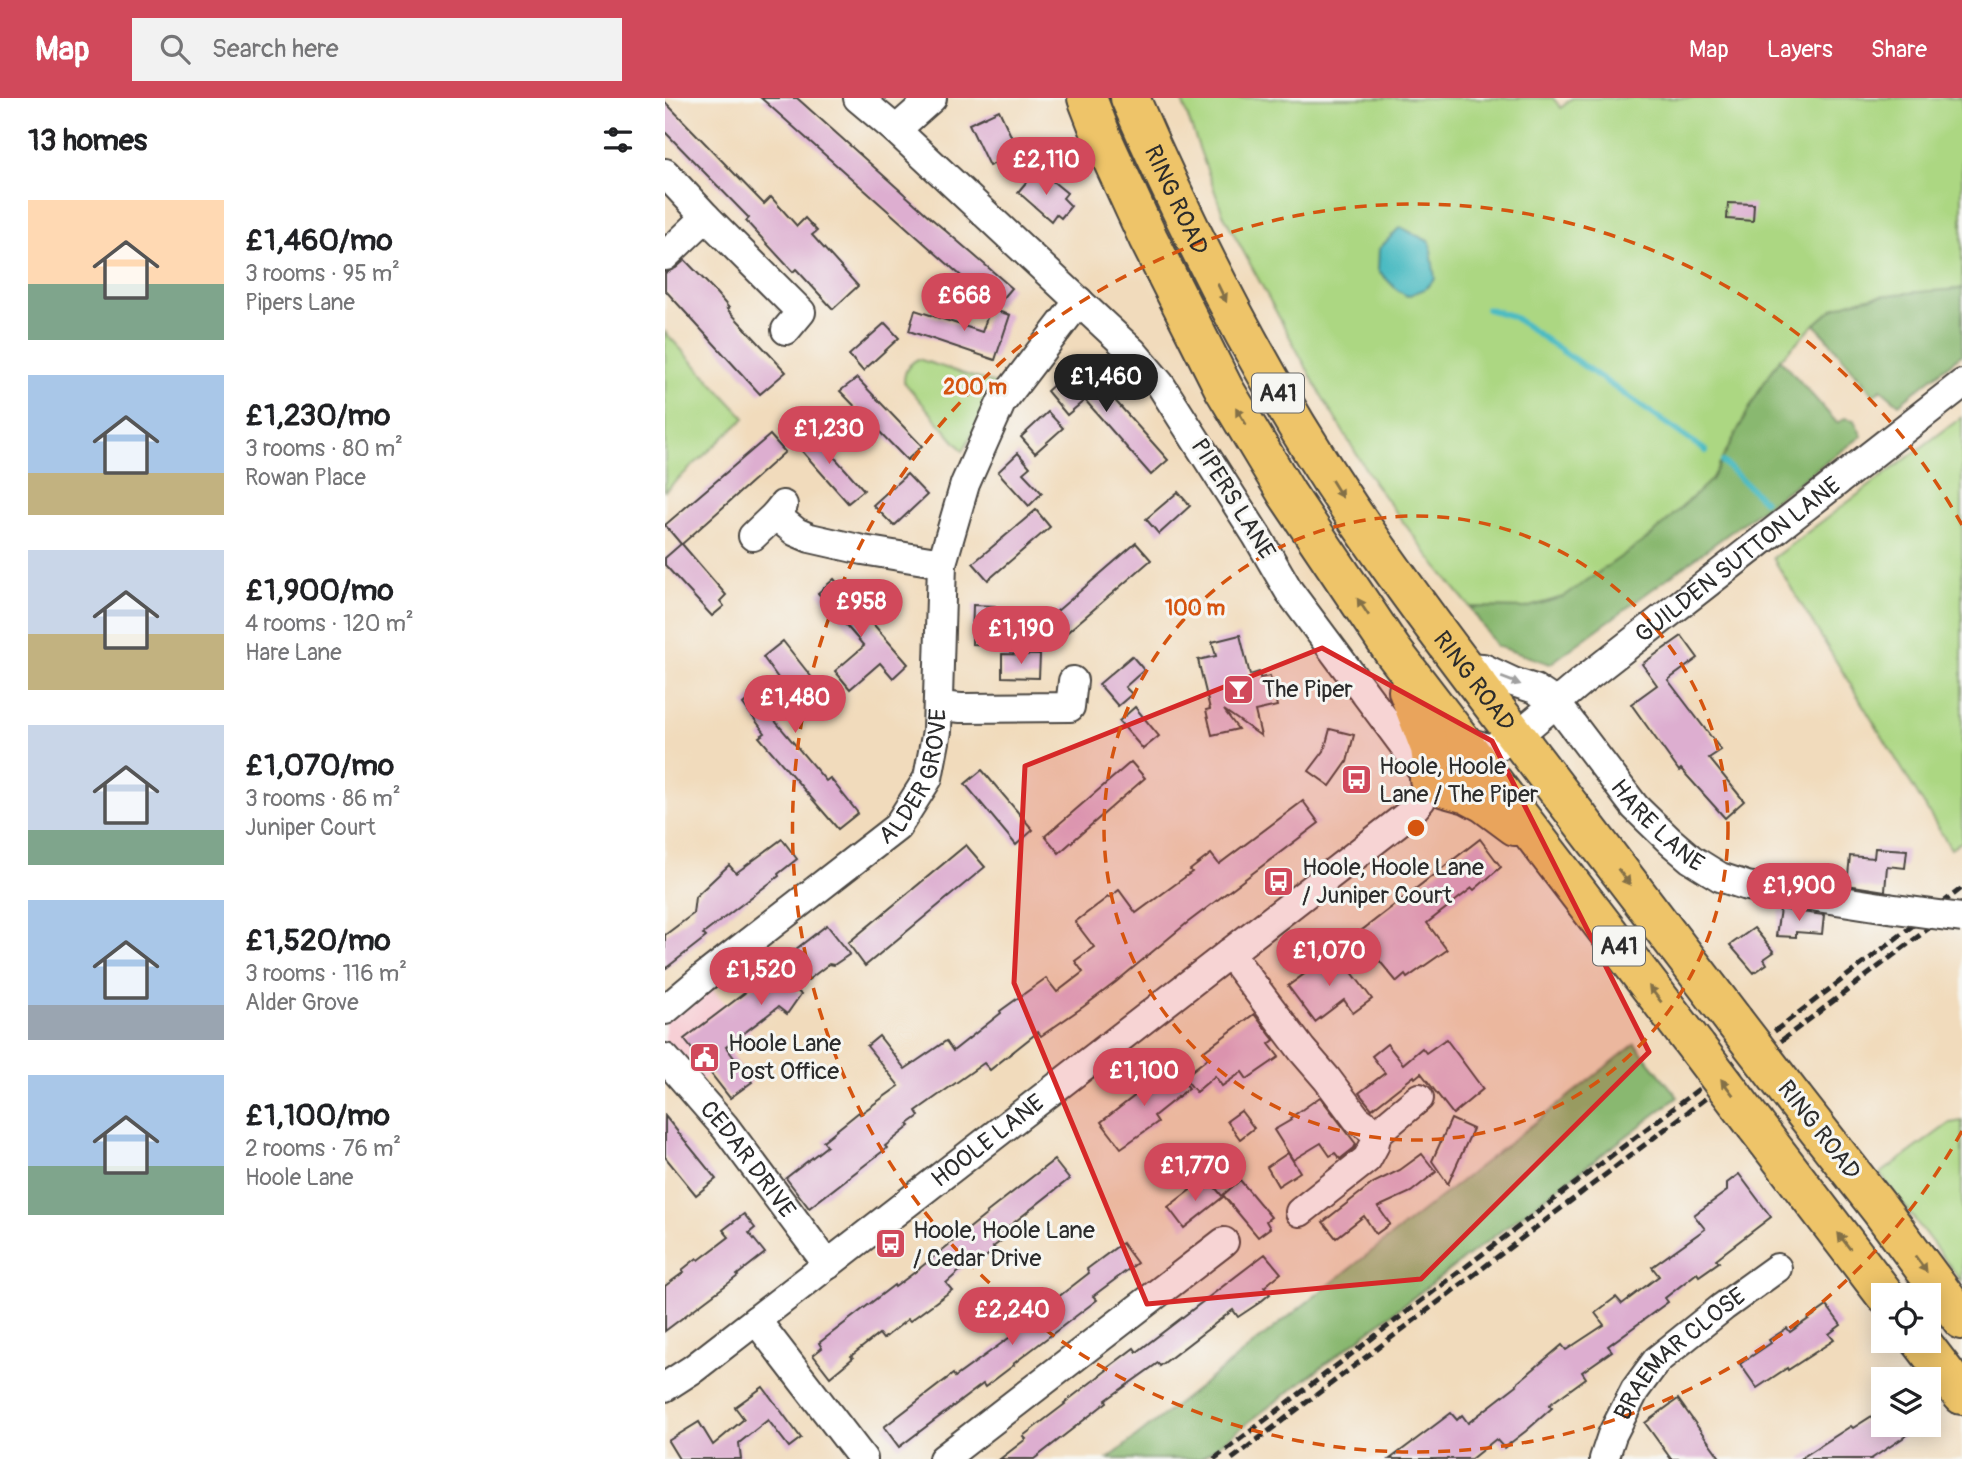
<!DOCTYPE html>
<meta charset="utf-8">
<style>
body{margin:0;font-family:Pangolin,sans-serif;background:#f2f2f2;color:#202124;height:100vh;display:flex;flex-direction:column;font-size:26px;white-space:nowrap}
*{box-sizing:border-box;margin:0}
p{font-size:23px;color:#757577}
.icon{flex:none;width:38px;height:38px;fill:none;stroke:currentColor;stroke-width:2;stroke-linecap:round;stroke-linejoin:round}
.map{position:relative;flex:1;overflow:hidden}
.sheet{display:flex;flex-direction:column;background:#fff;width:665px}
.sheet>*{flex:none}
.fabs{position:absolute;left:1206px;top:1185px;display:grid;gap:14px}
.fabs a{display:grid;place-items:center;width:70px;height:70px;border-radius:0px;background:#fff;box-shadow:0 4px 18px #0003;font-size:35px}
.price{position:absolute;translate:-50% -60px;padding:0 16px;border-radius:24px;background:#d1495b;color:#fff;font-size:23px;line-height:46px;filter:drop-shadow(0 2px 4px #0008)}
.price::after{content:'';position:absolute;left:50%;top:42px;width:21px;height:16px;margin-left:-10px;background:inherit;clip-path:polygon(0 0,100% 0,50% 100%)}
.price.selected{background:#222;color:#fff}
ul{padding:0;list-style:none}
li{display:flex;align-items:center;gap:21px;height:175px;padding:0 28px}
li span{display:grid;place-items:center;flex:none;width:196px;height:140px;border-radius:0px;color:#555}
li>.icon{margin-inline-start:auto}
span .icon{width:84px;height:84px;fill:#fffc;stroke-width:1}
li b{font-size:30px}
h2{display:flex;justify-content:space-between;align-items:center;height:84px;padding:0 28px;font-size:30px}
header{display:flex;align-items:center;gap:42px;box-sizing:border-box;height:98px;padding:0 35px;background:#d1495b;color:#fff}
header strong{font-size:33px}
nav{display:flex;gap:38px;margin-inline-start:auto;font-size:24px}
.search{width:490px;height:63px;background:#f2f2f2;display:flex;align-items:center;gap:18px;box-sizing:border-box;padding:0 24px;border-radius:0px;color:#757577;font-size:26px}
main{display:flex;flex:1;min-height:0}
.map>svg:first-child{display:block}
</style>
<header>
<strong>Map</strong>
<div class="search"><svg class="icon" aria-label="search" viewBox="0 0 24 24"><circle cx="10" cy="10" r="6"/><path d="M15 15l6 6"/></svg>Search here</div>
<nav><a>Map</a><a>Layers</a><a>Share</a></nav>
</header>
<main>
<section class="sheet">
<h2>13 homes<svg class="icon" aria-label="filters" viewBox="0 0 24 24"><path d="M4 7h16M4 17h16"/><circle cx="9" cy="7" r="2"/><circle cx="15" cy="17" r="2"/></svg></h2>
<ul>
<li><span style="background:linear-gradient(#ffd9b3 60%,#7fa58c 0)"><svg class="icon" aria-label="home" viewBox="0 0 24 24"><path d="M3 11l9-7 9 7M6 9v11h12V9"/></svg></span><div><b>£1,460/mo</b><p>3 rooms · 95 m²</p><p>Pipers Lane</p></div></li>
<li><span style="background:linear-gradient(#a9c7e8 70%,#c2b280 0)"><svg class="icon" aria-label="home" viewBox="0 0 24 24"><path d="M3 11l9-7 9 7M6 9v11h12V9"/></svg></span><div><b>£1,230/mo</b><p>3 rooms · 80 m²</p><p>Rowan Place</p></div></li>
<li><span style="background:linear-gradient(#c9d6e8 60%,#c2b280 0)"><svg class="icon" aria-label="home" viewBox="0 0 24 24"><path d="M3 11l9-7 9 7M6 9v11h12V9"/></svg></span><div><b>£1,900/mo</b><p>4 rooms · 120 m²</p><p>Hare Lane</p></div></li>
<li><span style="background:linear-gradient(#c9d6e8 75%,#7fa58c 0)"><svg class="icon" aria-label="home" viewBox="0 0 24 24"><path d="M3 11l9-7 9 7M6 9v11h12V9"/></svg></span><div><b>£1,070/mo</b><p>3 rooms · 86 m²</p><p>Juniper Court</p></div></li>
<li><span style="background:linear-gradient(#a9c7e8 75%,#9aa5b1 0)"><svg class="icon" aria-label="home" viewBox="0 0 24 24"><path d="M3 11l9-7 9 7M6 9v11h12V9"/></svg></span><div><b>£1,520/mo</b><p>3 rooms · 116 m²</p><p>Alder Grove</p></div></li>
<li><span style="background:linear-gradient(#a9c7e8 65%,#7fa58c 0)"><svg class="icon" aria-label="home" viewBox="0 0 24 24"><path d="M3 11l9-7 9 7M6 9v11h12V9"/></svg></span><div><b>£1,100/mo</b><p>2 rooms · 76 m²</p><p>Hoole Lane</p></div></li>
</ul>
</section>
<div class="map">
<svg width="1297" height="1361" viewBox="0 0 1297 1361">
<rect width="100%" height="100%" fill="#f6f6f2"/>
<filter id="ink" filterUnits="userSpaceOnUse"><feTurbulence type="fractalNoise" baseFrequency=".0143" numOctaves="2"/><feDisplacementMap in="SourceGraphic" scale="14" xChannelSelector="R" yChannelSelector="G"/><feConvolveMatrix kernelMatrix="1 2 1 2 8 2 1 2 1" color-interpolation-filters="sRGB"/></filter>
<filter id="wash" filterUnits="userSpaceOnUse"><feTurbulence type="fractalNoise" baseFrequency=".00686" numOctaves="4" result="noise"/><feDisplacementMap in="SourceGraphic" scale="28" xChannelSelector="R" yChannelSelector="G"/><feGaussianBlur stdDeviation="1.57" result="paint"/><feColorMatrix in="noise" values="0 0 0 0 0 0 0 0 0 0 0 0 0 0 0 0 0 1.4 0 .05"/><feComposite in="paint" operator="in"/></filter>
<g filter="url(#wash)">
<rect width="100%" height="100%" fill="#f1dbbc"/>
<polygon fill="#f7cfd5" points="38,880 90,939 26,991 0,960 0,911"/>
<g fill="#acd782" stroke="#6c8156" stroke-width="2">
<polygon points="516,0 888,0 896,10 907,0 1297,0 1297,189 1294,191 1230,197 1187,205 1169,210 1150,226 1115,261 1095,291 1046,382 986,438 899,499 861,510 805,509 772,469 709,385 659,302 558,116"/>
<polygon points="0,234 80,320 0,393"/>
<path d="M 253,261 L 334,287 L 298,353 L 239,284 C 239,273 243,266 253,261 Z"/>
<polygon points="1297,319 1297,743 1286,751 1108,460"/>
<polygon points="1297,1023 1297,1184 1215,1076 1285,1025"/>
</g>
<g fill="#89b870" stroke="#5a724e" stroke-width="2">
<path d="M 1297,189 L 1297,256 L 1234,306 L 1216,291 L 1209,297 L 1150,226 C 1157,220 1164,213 1172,209 C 1206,195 1257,194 1294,191 Z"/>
<polygon points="1115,261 1172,325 1180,320 1189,322 1197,338 885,566 831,548 805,509 861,510 898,499 986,438 1046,382 1095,291"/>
<polygon points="970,946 1013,999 535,1361 443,1361"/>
</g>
<polygon fill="#4cbbc2" stroke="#3c7376" stroke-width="2" points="735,129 765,144 770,181 760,191 742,198 732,192 713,172 714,151"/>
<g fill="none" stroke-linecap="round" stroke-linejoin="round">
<g stroke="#4cbbc2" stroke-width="6">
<polyline points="822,211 847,218 1041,353"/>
<polyline points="1058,364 1099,403"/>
</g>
</g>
<g id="blocks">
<g fill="#ddaed0">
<polygon points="96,0 132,0 267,121 347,190 331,209"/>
<polygon points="0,4 99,106 106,99 132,128 140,120 152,133 147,137 193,188 168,211 131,171 128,174 81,123 84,120 0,34"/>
<polygon points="334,12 354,55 324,68 304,26"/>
<polygon points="368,76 380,86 385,81 402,95 398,100 406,108 396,120 391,116 386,123 353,94"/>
<polygon points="1063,105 1089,106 1088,123 1062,121"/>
<polygon points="20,162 46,189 64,210 62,211 121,274 95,296 0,192 0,175 11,170"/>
<polygon points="325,211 345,217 330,262 244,233 250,212 317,234"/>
<polygon points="220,225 234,240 198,273 184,257"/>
<polygon points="415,263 503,362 486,377 420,302 402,317 382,293"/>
<polygon points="192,280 257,348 242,362 175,293"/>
<polygon points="383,314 398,330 370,355 356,339"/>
<polygon points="144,331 199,392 183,405 129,344"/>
<polygon points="105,337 120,354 17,446 61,497 55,503 59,508 47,518 0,467 0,460 16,446 0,427"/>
<polygon points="353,355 365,369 358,375 377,395 364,408 333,374"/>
<polygon points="242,376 262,397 229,428 208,407"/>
<polygon points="513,394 525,408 494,436 481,421"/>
<polygon points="371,412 385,429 323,482 308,465"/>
<polygon points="471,445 486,462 399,537 384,520"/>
<polygon points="169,481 243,566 228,580 215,565 185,591 170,573 199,548 153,495"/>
<polygon points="308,507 330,508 329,547 307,546"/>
<polygon points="575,537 585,577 594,574 595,580 605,578 612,608 590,613 596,638 559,612 573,631 547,637 541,612 545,611 533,562 551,558 547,544"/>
<polygon points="1017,538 1033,560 1003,582 1056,652 1044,660 1079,703 1060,720 1016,671 1014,673 966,606 992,587 977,566"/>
<polygon points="118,543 148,581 104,616 161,683 165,680 193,715 173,731 94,639 100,635 78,606 88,597 89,599 113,580 98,559"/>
<polygon points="337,556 375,557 374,580 337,579"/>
<polygon points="467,558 479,572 460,589 467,596 453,608 434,586"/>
<polygon points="470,609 494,638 478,651 454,623"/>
<polygon points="665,631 689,637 682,664 665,688 644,673 659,653"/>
<polygon points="466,664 480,680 394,755 380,738"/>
<polygon points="317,672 368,732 351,747 300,686"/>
<polygon points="638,703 654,725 522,825 451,884 418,909 376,938 373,934 325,972 319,965 251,1013 254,1018 243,1026 245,1028 220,1048 222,1050 144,1110 121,1080 162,1048 158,1043 194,1014 195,1016 234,988 202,948 214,938 240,971 281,943 288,953 336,915 335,913 381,880 392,894 418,874 410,863 429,849 410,824 443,799 444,800 454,792 471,815 527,774 525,772 546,756 554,766"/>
<polygon points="117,741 132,761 113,776 114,778 38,836 41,839 0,871 0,837 28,816 30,799 64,767 71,775"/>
<polygon points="815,741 836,769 809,792 807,790 762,825 782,852 742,880 740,877 732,884 692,836"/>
<polygon points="301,747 320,769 200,868 183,845"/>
<polygon points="1210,750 1242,752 1240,770 1222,768 1220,793 1182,787 1185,758 1209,760"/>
<polygon points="1115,811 1159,817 1157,836 1131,834 1131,839 1111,838"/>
<polygon points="162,827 185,856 169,867 164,866 130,892 136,896 122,916 113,909 61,949 87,984 65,1000 19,941 110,872 108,869"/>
<polygon points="1089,830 1109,854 1099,861 1102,866 1089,875 1065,847"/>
<polygon points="671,853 707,901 688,915 679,902 650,924 623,888"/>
<polygon points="589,916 609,942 604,946 614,959 582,981 577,974 557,988 550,978 531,994 519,979 543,960 538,954"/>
<polygon points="781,941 818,991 788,1016 756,975 750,980 749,978 707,1011 694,995 720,975 707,958 722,946 738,966 757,950 761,955"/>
<polygon points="507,969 524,990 489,1018 493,1024 456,1050 436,1024"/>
<polygon points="655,999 691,1046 689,1050 675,1061 670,1055 665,1058 656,1045 628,1062 609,1032 626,1022 625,1020"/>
<polygon points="576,1013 589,1030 575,1041 562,1023"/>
<polygon points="0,1018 51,1081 31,1097 0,1059"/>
<polygon points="786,1021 808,1031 783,1086 767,1063"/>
<polygon points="623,1055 635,1074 613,1088 602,1069"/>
<polygon points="757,1056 771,1074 746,1094 713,1109 725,1126 711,1136 699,1118 671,1140 658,1124 708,1085 735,1072"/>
<polygon points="389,1062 404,1081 332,1138 336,1143 328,1149 330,1151 314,1165 311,1161 307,1165 306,1163 281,1185 287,1192 245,1223 243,1221 218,1241 214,1236 186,1258 188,1260 165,1279 148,1257 157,1250 154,1245 229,1187 230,1189 250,1174 322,1116 321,1115"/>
<polygon points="1074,1076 1106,1119 1051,1161 1054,1164 1034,1178 1032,1175 1000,1200 1003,1204 943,1248 947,1253 917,1274 921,1280 884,1307 887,1310 861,1333 839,1350 831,1341 806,1361 725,1361 786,1315 792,1322 797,1317 803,1325 852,1287 851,1286 897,1247 901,1252 939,1227 930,1215 951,1199 957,1206 994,1178 987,1169 1040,1131 1029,1117 1062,1093 1062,1085"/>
<polygon points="575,1082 606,1119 601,1123 605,1130 593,1139 558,1097"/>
<polygon points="545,1083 558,1099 519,1130 503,1109 533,1086 537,1090"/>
<polygon points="79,1116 90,1130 84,1135 100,1155 72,1177 73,1178 0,1233 0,1188 19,1174 17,1172 32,1160 34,1162 64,1139 58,1132"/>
<polygon points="457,1145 472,1165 428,1198 432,1202 348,1266 349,1267 320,1289 318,1286 234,1349 219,1329 288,1276 290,1279 348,1237 347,1235 424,1175 422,1171"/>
<polygon points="600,1156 616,1175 599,1189 605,1196 594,1205 573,1219 568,1212 495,1268 493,1265 441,1302 442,1304 369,1361 335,1361 361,1341 358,1338 400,1306 399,1305 442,1272 441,1271 469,1250 472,1254"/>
<polygon points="1162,1208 1176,1227 1164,1236 1169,1242 1123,1272 1122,1270 1092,1290 1075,1266 1106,1245 1104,1242 1122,1230 1125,1234"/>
<polygon points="98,1289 136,1340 124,1349 103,1322 74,1345 76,1361 14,1361 3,1343 34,1324 48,1347 79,1321 70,1309"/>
<polygon points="1013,1301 1035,1332 1056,1361 1006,1361 980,1325"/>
<polygon points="1207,1318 1212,1326 1259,1326 1206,1361 1135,1361 1186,1328 1188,1330"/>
</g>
</g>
</g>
<g filter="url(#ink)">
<use href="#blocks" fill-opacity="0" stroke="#494541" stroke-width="2"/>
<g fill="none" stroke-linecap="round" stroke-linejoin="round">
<defs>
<g id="minor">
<polyline points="231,32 267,0"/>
<polyline points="0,75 41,119"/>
<polyline points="0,158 41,119 136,214 121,232"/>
<polyline points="118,407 110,417 131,434 145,440 198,452 277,465"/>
<polyline points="88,438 110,417"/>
<path id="s1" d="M 798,569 L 818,570 L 848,584 L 870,591 L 891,605 L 970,709 L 1005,743 L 1026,761 L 1055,779 L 1082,788 L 1223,810"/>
<polyline points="273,608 296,610 405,609 408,583"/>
<path id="s2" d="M 797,643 L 823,650 L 835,647 L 852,638 L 916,584 L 1297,286"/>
<polyline points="564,855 637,952 662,981 692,1021 712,1035 709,1048 702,1061 635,1114"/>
<path id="s3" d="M 0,912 L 38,880 L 232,729 L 263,680 L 272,633 L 277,465 L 300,386 L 336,305 L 414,203"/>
<path id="s4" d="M 0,960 L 60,1029 L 163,1167"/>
<polyline points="712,1035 754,1000"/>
<polyline points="91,1222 198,1361"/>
<path id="s5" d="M 0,1289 L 28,1271 L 745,715 L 756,702 L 764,681 L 624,493 L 592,438 L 495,286 L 468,254 L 439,227 L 231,32 L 193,0"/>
<polyline points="278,1361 559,1144"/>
<path id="s6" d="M 939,1361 L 947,1337 L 970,1292 L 992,1262 L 1058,1209 L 1112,1170"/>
</g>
<g id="highway">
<polyline points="422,0 439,44 483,140 559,291 622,396 727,552 1032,950"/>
<path id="s7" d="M 465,0 C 527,143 598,282 685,411 C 737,488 793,562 849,635 C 922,731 996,827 1069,923"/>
<polyline points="743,593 765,650 767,665 764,681 780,690 802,696 819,705 850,728"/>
<polyline points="1129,1001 1215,1111 1297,1222"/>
<polyline points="1091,1028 1220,1197"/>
<polyline points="1255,1242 1297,1297"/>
</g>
</defs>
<use href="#minor" stroke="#494541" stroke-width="32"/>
<use href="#highway" stroke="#494541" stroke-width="42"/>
<use href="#minor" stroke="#fff" stroke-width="28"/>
<use href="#highway" stroke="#eec469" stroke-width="38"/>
<g stroke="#2b2b2b" stroke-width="5" stroke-dasharray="10 5" stroke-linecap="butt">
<polyline points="549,1361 1297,790"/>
<polyline points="567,1361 1297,805"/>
</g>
<defs>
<polyline id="minor-bridge" points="1223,810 1297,820"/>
<g id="highway-bridge">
<polyline points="1069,923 1129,1001"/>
<polyline points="1032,950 1091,1028"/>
</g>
</defs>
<use href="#minor-bridge" stroke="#494541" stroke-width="32" stroke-linecap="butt"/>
<use href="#highway-bridge" stroke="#494541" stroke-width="42" stroke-linecap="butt"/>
<use href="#minor-bridge" stroke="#fff" stroke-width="28"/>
<use href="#highway-bridge" stroke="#eec469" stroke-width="38"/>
</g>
<defs><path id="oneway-solid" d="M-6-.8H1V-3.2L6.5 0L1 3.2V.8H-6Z" transform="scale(1.75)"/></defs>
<g fill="#837047">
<use href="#oneway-solid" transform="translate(557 195) rotate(64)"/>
<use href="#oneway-solid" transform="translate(576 318) rotate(-121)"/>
<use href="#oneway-solid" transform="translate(672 391) rotate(58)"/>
<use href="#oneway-solid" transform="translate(698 509) rotate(-124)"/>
<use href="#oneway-solid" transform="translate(959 779) rotate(53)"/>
<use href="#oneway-solid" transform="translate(990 896) rotate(-128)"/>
<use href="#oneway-solid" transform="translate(1062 989) rotate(-127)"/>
<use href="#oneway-solid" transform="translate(1179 1143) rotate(-127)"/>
<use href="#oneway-solid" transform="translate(1256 1166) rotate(54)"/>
</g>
<use fill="#a0a0a0" href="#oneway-solid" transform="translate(846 583) rotate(21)"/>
</g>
<path fill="#d62828" fill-opacity="0.2" stroke="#d62828" stroke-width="5" stroke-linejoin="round" d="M 657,550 L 827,643 L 984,954 L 756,1181 L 482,1206 L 349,885 L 360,668 Z"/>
<g fill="none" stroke="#d5540f" stroke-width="3.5" stroke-dasharray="12 9">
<circle cx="751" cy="730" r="312"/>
<path d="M1297 1033A624 624 0 1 1 1297 427"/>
</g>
<defs>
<symbol id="bar-square" viewBox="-11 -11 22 22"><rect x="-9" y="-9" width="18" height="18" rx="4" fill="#d1495b" stroke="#f6f6f2"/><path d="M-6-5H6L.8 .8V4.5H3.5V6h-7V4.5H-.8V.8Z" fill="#fff"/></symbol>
<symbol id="bus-square" viewBox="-11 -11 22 22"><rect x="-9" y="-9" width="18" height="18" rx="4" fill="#d1495b" stroke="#f6f6f2"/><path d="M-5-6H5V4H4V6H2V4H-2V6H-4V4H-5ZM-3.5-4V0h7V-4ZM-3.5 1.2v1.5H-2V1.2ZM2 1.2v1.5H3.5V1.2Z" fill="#fff"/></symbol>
<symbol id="civic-square" viewBox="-11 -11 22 22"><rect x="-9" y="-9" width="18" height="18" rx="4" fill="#d1495b" stroke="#f6f6f2"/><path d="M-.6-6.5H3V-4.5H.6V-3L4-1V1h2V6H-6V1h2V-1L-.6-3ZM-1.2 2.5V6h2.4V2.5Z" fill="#fff"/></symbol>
</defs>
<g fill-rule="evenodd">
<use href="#bar-square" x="556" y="574" width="35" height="35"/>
<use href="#bus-square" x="674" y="664" width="35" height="35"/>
<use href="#bus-square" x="596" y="766" width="35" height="35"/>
<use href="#civic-square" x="22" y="942" width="35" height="35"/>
<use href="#bus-square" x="208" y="1128" width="35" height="35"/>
</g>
<g text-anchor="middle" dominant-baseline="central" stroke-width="6" stroke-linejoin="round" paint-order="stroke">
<g fill="#f6f6f2" stroke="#686867" stroke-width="2">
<rect x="587" y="275.5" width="52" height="39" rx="5"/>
<rect x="928" y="828.5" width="52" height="39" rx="5"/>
</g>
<g font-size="23" font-weight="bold" fill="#2b2b2b">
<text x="613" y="295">A41</text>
<text x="954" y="848">A41</text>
</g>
<g font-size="24" fill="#2b2b2b" stroke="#f6f6f2">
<text stroke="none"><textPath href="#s7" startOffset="112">RING ROAD</textPath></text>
<text transform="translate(568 401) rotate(58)">PIPERS LANE</text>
<text stroke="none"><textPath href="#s2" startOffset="341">GUILDEN SUTTON LANE</textPath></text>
<text stroke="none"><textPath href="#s7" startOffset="679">RING ROAD</textPath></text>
<text stroke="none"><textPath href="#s3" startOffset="350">ALDER GROVE</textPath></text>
<text stroke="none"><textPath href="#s1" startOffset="261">HARE LANE</textPath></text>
<text transform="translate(1154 1032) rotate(52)">RING ROAD</text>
<text stroke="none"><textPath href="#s5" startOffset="406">HOOLE LANE</textPath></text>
<text stroke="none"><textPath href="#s4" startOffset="131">CEDAR DRIVE</textPath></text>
<text stroke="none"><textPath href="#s6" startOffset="133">BRAEMAR CLOSE</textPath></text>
</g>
<g font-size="24" fill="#2b2b2b" stroke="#f6f6f2" text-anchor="start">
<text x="597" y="591">The Piper</text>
<text x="714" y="668">Hoole, Hoole<tspan x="714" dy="28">Lane / The Piper</tspan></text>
<text x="637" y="769">Hoole, Hoole Lane<tspan x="637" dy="28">/ Juniper Court</tspan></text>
<text x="63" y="945">Hoole Lane<tspan x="63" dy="28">Post Office</tspan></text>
<text x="248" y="1132">Hoole, Hoole Lane<tspan x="248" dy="28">/ Cedar Drive</tspan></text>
</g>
</g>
<circle cx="751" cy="730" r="10" fill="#d5540f" stroke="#f6f6f2" stroke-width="3.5"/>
<g font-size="21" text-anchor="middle" font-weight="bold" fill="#d5540f" stroke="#f6f6f2" stroke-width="6" stroke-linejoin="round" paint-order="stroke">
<text x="310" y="296">200 m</text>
<text x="530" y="517">100 m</text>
</g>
</svg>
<div class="fabs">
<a><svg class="icon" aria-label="locate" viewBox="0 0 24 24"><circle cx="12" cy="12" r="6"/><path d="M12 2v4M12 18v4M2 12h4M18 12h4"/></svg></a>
<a><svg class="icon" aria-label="layers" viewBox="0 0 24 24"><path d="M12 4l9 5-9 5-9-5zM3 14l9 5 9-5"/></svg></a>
</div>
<b class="price" style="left:381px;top:99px">£2,110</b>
<b class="price" style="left:299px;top:235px">£668</b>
<b class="price selected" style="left:441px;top:316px">£1,460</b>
<b class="price" style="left:164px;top:368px">£1,230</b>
<b class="price" style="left:196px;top:541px">£958</b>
<b class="price" style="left:356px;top:568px">£1,190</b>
<b class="price" style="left:130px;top:637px">£1,480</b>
<b class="price" style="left:1134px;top:825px">£1,900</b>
<b class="price" style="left:664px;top:890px">£1,070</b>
<b class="price" style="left:96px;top:909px">£1,520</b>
<b class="price" style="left:479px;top:1010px">£1,100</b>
<b class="price" style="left:530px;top:1105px">£1,770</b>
<b class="price" style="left:347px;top:1249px">£2,240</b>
</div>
</main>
